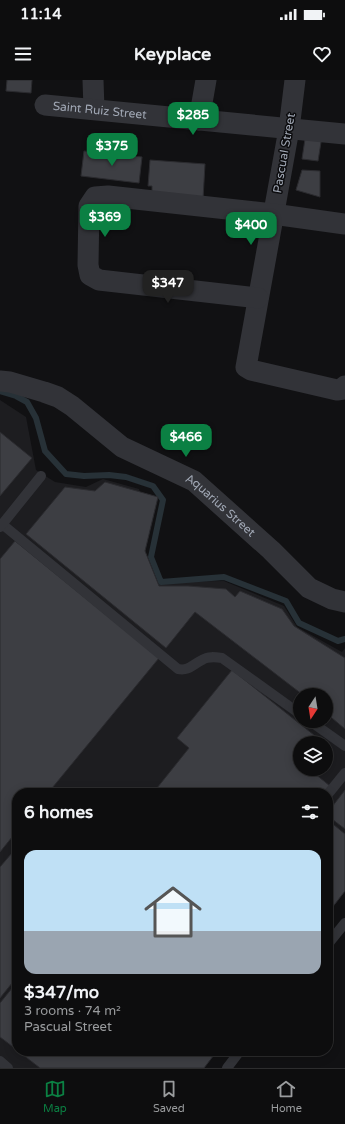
<!DOCTYPE html>
<meta charset="utf-8">
<style>
body{margin:0;font-family:"Varela Round",sans-serif;background:#161617;color:#f1f3f6;height:100vh;display:flex;flex-direction:column;font-size:15px;white-space:nowrap}
*{box-sizing:border-box;margin:0}
p{font-size:13px;color:#9a9c9e}
.icon{flex:none;width:22px;height:22px;fill:none;stroke:currentColor;stroke-width:2;stroke-linecap:round;stroke-linejoin:round}
.map{position:relative;flex:1;overflow:hidden}
.side{position:absolute;left:12px;top:708px;width:321px;height:268px;display:flex;flex-direction:column;background:#0d0d0e;border-radius:16px;box-shadow:0 2px 10px #0003,0 0 0 1px #2d2d2e}
.side>*{flex:none}
.needle{width:26px;rotate:192deg}
.tools{position:absolute;left:293px;top:608px;display:grid;gap:8px}
.tools a{display:grid;place-items:center;width:40px;height:40px;border-radius:50%;background:#0d0d0e;box-shadow:0 2px 10px #0003,0 0 0 1px #2d2d2e;font-size:20px}
.price{position:absolute;translate:-50% -34px;padding:0 9px;border-radius:8px;background:#0b8043;color:#fff;font-size:13px;line-height:26px;filter:drop-shadow(0 1px 2px #0008)}
.price::after{content:'';position:absolute;left:50%;top:24px;width:12px;height:9px;margin-left:-6px;background:inherit;clip-path:polygon(0 0,100% 0,50% 100%)}
.price.selected{background:#222;color:#fff}
ul{padding:0;list-style:none}
li{display:grid;align-content:center;gap:8px;height:212px;padding:0 12px}
li span{display:grid;place-items:center;height:124px;border-radius:12px;color:#555}
li>.icon{margin-inline-start:auto}
span .icon{width:72px;height:72px;fill:#fffc;stroke-width:1}
li b{font-size:17px}
h2{display:flex;justify-content:space-between;align-items:center;height:48px;padding:0 12px;font-size:17px}
.status{display:flex;justify-content:space-between;align-items:center;height:28px;padding:0 20px;background:#0d0d0e;direction:ltr}
.status svg{height:11px;fill:currentColor}
header{display:flex;justify-content:space-between;align-items:center;height:52px;padding:0 12px;background:#0d0d0e;font-size:18px;font-weight:700}
.tabs{display:flex;justify-content:space-around;align-items:center;height:56px;border-top:1px solid #2d2d2e;background:#0d0d0e;font-size:11px;color:#9a9c9e}
.tabs a{display:grid;justify-items:center;gap:2px}
.tabs .selected{color:#0b8043}
.map>svg:first-child{display:block}
</style>
<div class="status"><b>11:14</b><svg viewBox="0 0 49 12"><path d="M0 12V9h3v3zM5 12V6h3v6zM10 12V3h3v9zM15 12V0h3v12zM26 1h20v11H26zM47 4h2v5h-2z"/></svg></div>
<header><svg class="icon" aria-label="menu" viewBox="0 0 24 24"><path d="M4 6h16M4 12h16M4 18h16"/></svg>Keyplace<svg class="icon" aria-label="heart" viewBox="0 0 24 24"><path d="M12 20l-8-8c-3-5 5-10 8-4 3-6 11-1 8 4z"/></svg></header>
<div class="map">
<svg width="345" height="988" viewBox="0 0 345 988">
<rect width="100%" height="100%" fill="#111113"/>
<path fill="#1d1d20" fill-rule="evenodd" d="M 0,320 L 26,337 L 36,390 L 55,402 L 86,407 L 103,399 L 139,409 L 146,433 L 137,471 L 150,502 L 224,501 L 284,526 L 297,547 L 342,572 L 345,568 L 345,795 L 328,816 L 328,713 L 17,713 L 17,971 L 204,971 L 190,988 L 0,988 ZM 300,615 L 326,615 L 326,641 L 300,641 ZM 300,663 L 326,663 L 326,689 L 300,689 Z"/>
<g fill="none" stroke-linecap="round" stroke-linejoin="round">
<polyline stroke="#273137" stroke-width="6" points="0,311 16,316 27,322 36,338 45,371 66,394 84,396 109,395 126,397 153,406 163,420 151,477 161,502 224,497 286,521 299,543 338,561 345,559"/>
</g>
<g fill="#3d3e43" stroke="#2b2b2f">
<polygon points="7,0 32,0 31,13 6,11"/>
<polygon points="322,56 318,81 302,79 305,59"/>
<polygon points="84,71 142,77 139,103 81,96"/>
<polygon points="150,80 205,84 203,119 152,115 152,106 148,106"/>
<polygon points="302,90 320,91 320,117 296,110"/>
<polygon points="0,352 32,378 0,416"/>
<polygon points="105,402 158,417 145,471 159,506 188,506 226,509 235,517 240,511 282,529 294,546 345,578 345,649 326,633 326,615 303,615 195,532 166,568 26,454 65,407 95,411"/>
<polygon points="15,461 159,578 48,713 17,713 17,751 0,772 0,479"/>
<polygon points="232,590 324,663 300,663 300,689 309,689 330,706 325,713 153,713 189,668 177,658"/>
<polygon points="345,710 345,749 328,736 328,732"/>
<polygon points="328,740 345,754 345,811 328,833"/>
<polygon points="17,767 17,897 0,918 0,787"/>
<polygon points="17,902 17,970 0,957 0,923"/>
<polygon points="18,971 217,971 204,988 40,988"/>
</g>
<g fill="none" stroke-linecap="round" stroke-linejoin="round">
<g stroke="#323338" stroke-width="10">
<path d="M 2,444 L 178,589 C 189,591 192,585 202,580 C 208,576 215,577 222,578 L 300,634"/>
<polyline points="0,447 41,396"/>
<polyline points="310,641 345,666"/>
<polyline points="328,714 345,693"/>
<polyline points="328,864 345,843"/>
<polyline points="0,981 8,988"/>
<polyline points="227,988 240,971"/>
</g>
<g stroke="#323338" stroke-width="21">
<polyline points="93,0 94,29"/>
<polyline points="295,0 289,49 246,287 251,290 337,310 344,309 345,306"/>
<path id="s1" d="M 45,25 L 345,54"/>
<polyline points="199,40 206,0"/>
<polyline points="258,218 99,200 90,195 88,185 89,126 95,117 108,116 273,134 345,144"/>
<path id="s2" d="M 0,301 L 10,302 L 44,312 L 58,317 L 72,326 L 122,367 L 194,401 L 271,470 L 309,508 L 332,519 L 345,522"/>
</g>
</g>
<g text-anchor="middle" dominant-baseline="central" stroke-width="3" stroke-linejoin="round" paint-order="stroke">
<g font-size="12" fill="#a1a8b5" stroke="#0c0c0e">
<text stroke="none"><textPath href="#s1" startOffset="55">Saint Ruiz Street</textPath></text>
<text transform="translate(284 73) rotate(-80)">Pascual Street</text>
<text stroke="none"><textPath href="#s2" startOffset="257">Aquarius Street</textPath></text>
</g>
</g>
</svg>
<div class="tools">
<a><svg class="needle" viewBox="-14 -14 28 28"><path d="M0-13l5 13h-10z" fill="#e53935"/><path d="M0 13l5-13h-10z" fill="#9a9c9e"/></svg></a>
<a><svg class="icon" aria-label="layers" viewBox="0 0 24 24"><path d="M12 4l9 5-9 5-9-5zM3 14l9 5 9-5"/></svg></a>
</div>
<b class="price" style="left:193px;top:56px">$285</b>
<b class="price" style="left:112px;top:87px">$375</b>
<b class="price" style="left:105px;top:158px">$369</b>
<b class="price" style="left:251px;top:166px">$400</b>
<b class="price selected" style="left:168px;top:224px">$347</b>
<b class="price" style="left:186px;top:378px">$466</b>
<section class="side">
<h2>6 homes<svg class="icon" aria-label="filters" viewBox="0 0 24 24"><path d="M4 7h16M4 17h16"/><circle cx="9" cy="7" r="2"/><circle cx="15" cy="17" r="2"/></svg></h2>
<ul>
<li><span style="background:linear-gradient(#bfe0f5 65%,#9aa5b1 0)"><svg class="icon" aria-label="home" viewBox="0 0 24 24"><path d="M3 11l9-7 9 7M6 9v11h12V9"/></svg></span><div><b>$347/mo</b><p>3 rooms · 74 m²</p><p>Pascual Street</p></div></li>
</ul>
</section>
</div>
<nav class="tabs">
<a class="selected"><svg class="icon" aria-label="map" viewBox="0 0 24 24"><path d="M3 6l6-2 6 2 6-2v14l-6 2-6-2-6 2zM9 4v14M15 6v14"/></svg>Map</a>
<a><svg class="icon" aria-label="saved" viewBox="0 0 24 24"><path d="M7 4h10v16l-5-4-5 4z"/></svg>Saved</a>
<a><svg class="icon" aria-label="home" viewBox="0 0 24 24"><path d="M3 11l9-7 9 7M6 9v11h12V9"/></svg>Home</a>
</nav>
